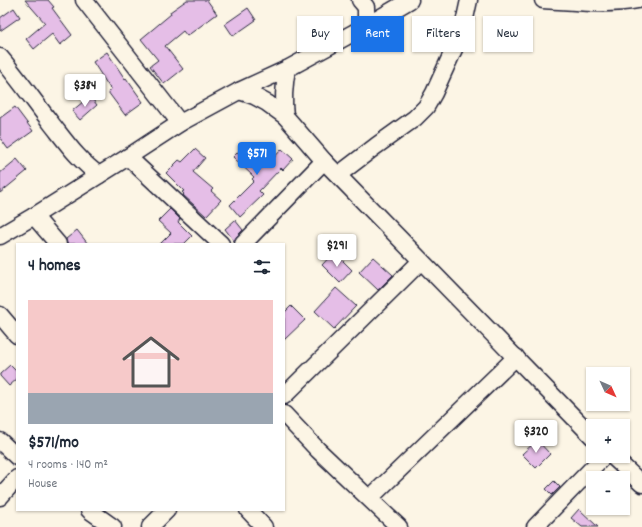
<!DOCTYPE html>
<meta charset="utf-8">
<style>
body{margin:0;font-family:Dekko,sans-serif;background:#f2f2f3;color:#1f2937;height:100vh;display:flex;flex-direction:column;font-size:15px;white-space:nowrap}
*{box-sizing:border-box;margin:0}
p{font-size:13px;color:#747a83}
.icon{flex:none;width:22px;height:22px;fill:none;stroke:currentColor;stroke-width:2;stroke-linecap:round;stroke-linejoin:round}
.map{position:relative;flex:1;overflow:hidden}
.sheet{position:absolute;left:16px;top:243px;width:269px;height:268px;display:flex;flex-direction:column;background:#fff;border-radius:0px;box-shadow:0 1px 3px #0004}
.sheet>*{flex:none}
.banner{position:absolute;left:297px;top:16px;width:285px;height:36px;display:flex;gap:8px}
.needle{width:26px;rotate:134deg}
.fabs{position:absolute;left:586px;top:367px;display:grid;gap:8px}
.fabs a{display:grid;place-items:center;width:44px;height:44px;border-radius:0px;background:#fff;box-shadow:0 1px 3px #0004;font-size:20px}
.price{position:absolute;translate:-50% -34px;padding:0 9px;border-radius:4px;background:#fff;color:#222;font-size:13px;line-height:26px;filter:drop-shadow(0 1px 2px #0008)}
.price::after{content:'';position:absolute;left:50%;top:24px;width:12px;height:9px;margin-left:-6px;background:inherit;clip-path:polygon(0 0,100% 0,50% 100%)}
.price.current{background:#1a73e8;color:#fff}
ul{padding:0;list-style:none}
li{display:grid;align-content:center;gap:8px;height:212px;padding:0 12px}
li+li{border-top:1px solid #e0e1e3}
li span{display:grid;place-items:center;height:124px;border-radius:0px;color:#555}
li>.icon{margin-inline-start:auto}
span .icon{width:72px;height:72px;fill:#fffc;stroke-width:1}
li b{font-size:17px}
h2{display:flex;justify-content:space-between;align-items:center;height:48px;padding:0 12px;font-size:17px}
.chip{padding:0 14px;border-radius:0px;background:#fff;box-shadow:0 1px 3px #0004;font-size:14px;line-height:36px}
.chip.current{background:#1a73e8;color:#fff}
.map>svg:first-child{display:block}
</style>
<div class="map">
<svg width="642" height="527" viewBox="0 0 642 527">
<rect width="100%" height="100%" fill="#fcf5e5"/>
<filter id="ink" filterUnits="userSpaceOnUse"><feTurbulence type="fractalNoise" baseFrequency=".025" numOctaves="2"/><feDisplacementMap in="SourceGraphic" scale="8" xChannelSelector="R" yChannelSelector="G"/><feConvolveMatrix kernelMatrix="1 2 1 2 8 2 1 2 1" color-interpolation-filters="sRGB"/></filter>
<g filter="url(#ink)">
<g fill="#e5bee7" stroke="#22223b">
<polygon points="25,0 48,0 54,7 52,8 72,35 60,45 52,34 34,49 26,39 45,23"/>
<polygon points="187,0 207,0 217,14 187,36 183,31 165,46 183,69 164,84 150,66 158,60 141,39 171,14 170,12"/>
<polygon points="14,8 20,17 0,31 0,18"/>
<polygon points="248,8 256,20 233,36 225,24"/>
<polygon points="107,52 125,79 126,78 143,102 125,115 108,92 111,90 93,62"/>
<polygon points="90,96 97,105 80,120 72,111"/>
<polygon points="15,107 33,131 8,149 0,138 0,118"/>
<polygon points="245,145 266,165 268,162 269,163 282,149 293,159 283,170 281,168 259,191 263,195 240,217 230,205 254,181 252,179 254,177 233,157"/>
<polygon points="195,149 205,158 193,172 213,189 211,191 221,200 206,216 183,195 184,194 182,192 184,191 166,173 179,160 182,162"/>
<polygon points="17,159 27,171 0,193 0,173"/>
<polygon points="170,209 180,219 178,222 192,236 184,244 160,244 171,233 158,221"/>
<polygon points="235,220 243,230 236,237 234,241 225,229"/>
<polygon points="77,230 88,244 67,244 66,239"/>
<polygon points="334,252 352,270 340,283 322,265"/>
<polygon points="373,257 393,275 378,290 359,272"/>
<polygon points="336,288 356,306 334,329 315,311"/>
<polygon points="291,306 305,320 284,340 284,313"/>
<polygon points="10,365 17,372 17,379 9,386 0,376 0,374"/>
<polygon points="537,440 550,454 536,468 522,454"/>
<polygon points="554,481 560,487 552,495 546,489"/>
<polygon points="579,509 598,527 582,527 571,518"/>
</g>
<g fill="none" stroke-linecap="round" stroke-linejoin="round">
<defs>
<g id="minor">
<polyline points="84,0 180,123"/>
<polyline points="360,0 366,7 366,26"/>
<path d="M 543,0 C 575,2 607,6 638,0"/>
<path d="M 0,57 C 18,78 34,101 51,123 C 66,142 79,161 99,175"/>
<polyline points="239,91 254,96 267,103 285,116 324,161 593,437"/>
<path d="M 285,116 C 283,100 284,85 287,69"/>
<polyline points="128,157 221,244"/>
<polyline points="338,175 376,146 415,118 426,107 434,93 459,38 464,23 469,0"/>
<polyline points="34,216 58,244"/>
<polyline points="0,236 34,216 128,157 180,123 239,91 287,69 366,26 410,0"/>
<polyline points="243,244 324,161"/>
<polyline points="0,315 17,335"/>
<polyline points="284,396 421,261"/>
<polyline points="284,414 318,450 399,527"/>
<polyline points="0,441 17,457"/>
<polyline points="612,456 642,484"/>
<polyline points="0,497 17,478"/>
<polyline points="370,498 516,357"/>
<polyline points="89,510 113,527"/>
<polyline points="248,510 264,527"/>
<polyline points="150,527 167,510"/>
<polyline points="535,527 604,456"/>
</g>
</defs>
<use href="#minor" stroke="#22223b" stroke-width="19"/>
<use href="#minor" stroke="#fcf5e5" stroke-width="16"/>
</g>
</g>
</svg>
<div class="fabs">
<a><svg class="needle" viewBox="-14 -14 28 28"><path d="M0-13l5 13h-10z" fill="#e53935"/><path d="M0 13l5-13h-10z" fill="#747a83"/></svg></a>
<a>+</a>
<a>−</a>
</div>
<b class="price" style="left:85px;top:108px">$384</b>
<b class="price current" style="left:257px;top:176px">$571</b>
<b class="price" style="left:337px;top:268px">$291</b>
<b class="price" style="left:536px;top:454px">$320</b>
<div class="banner">
<a class="chip">Buy</a>
<a class="chip current">Rent</a>
<a class="chip">Filters</a>
<a class="chip">New</a>
</div>
<section class="sheet">
<h2>4 homes<svg class="icon" aria-label="filters" viewBox="0 0 24 24"><path d="M4 7h16M4 17h16"/><circle cx="9" cy="7" r="2"/><circle cx="15" cy="17" r="2"/></svg></h2>
<ul>
<li><span style="background:linear-gradient(#f6c9c9 75%,#9aa5b1 0)"><svg class="icon" aria-label="home" viewBox="0 0 24 24"><path d="M3 11l9-7 9 7M6 9v11h12V9"/></svg></span><div><b>$571/mo</b><p>4 rooms · 140 m²</p><p>House</p></div></li>
</ul>
</section>
</div>
